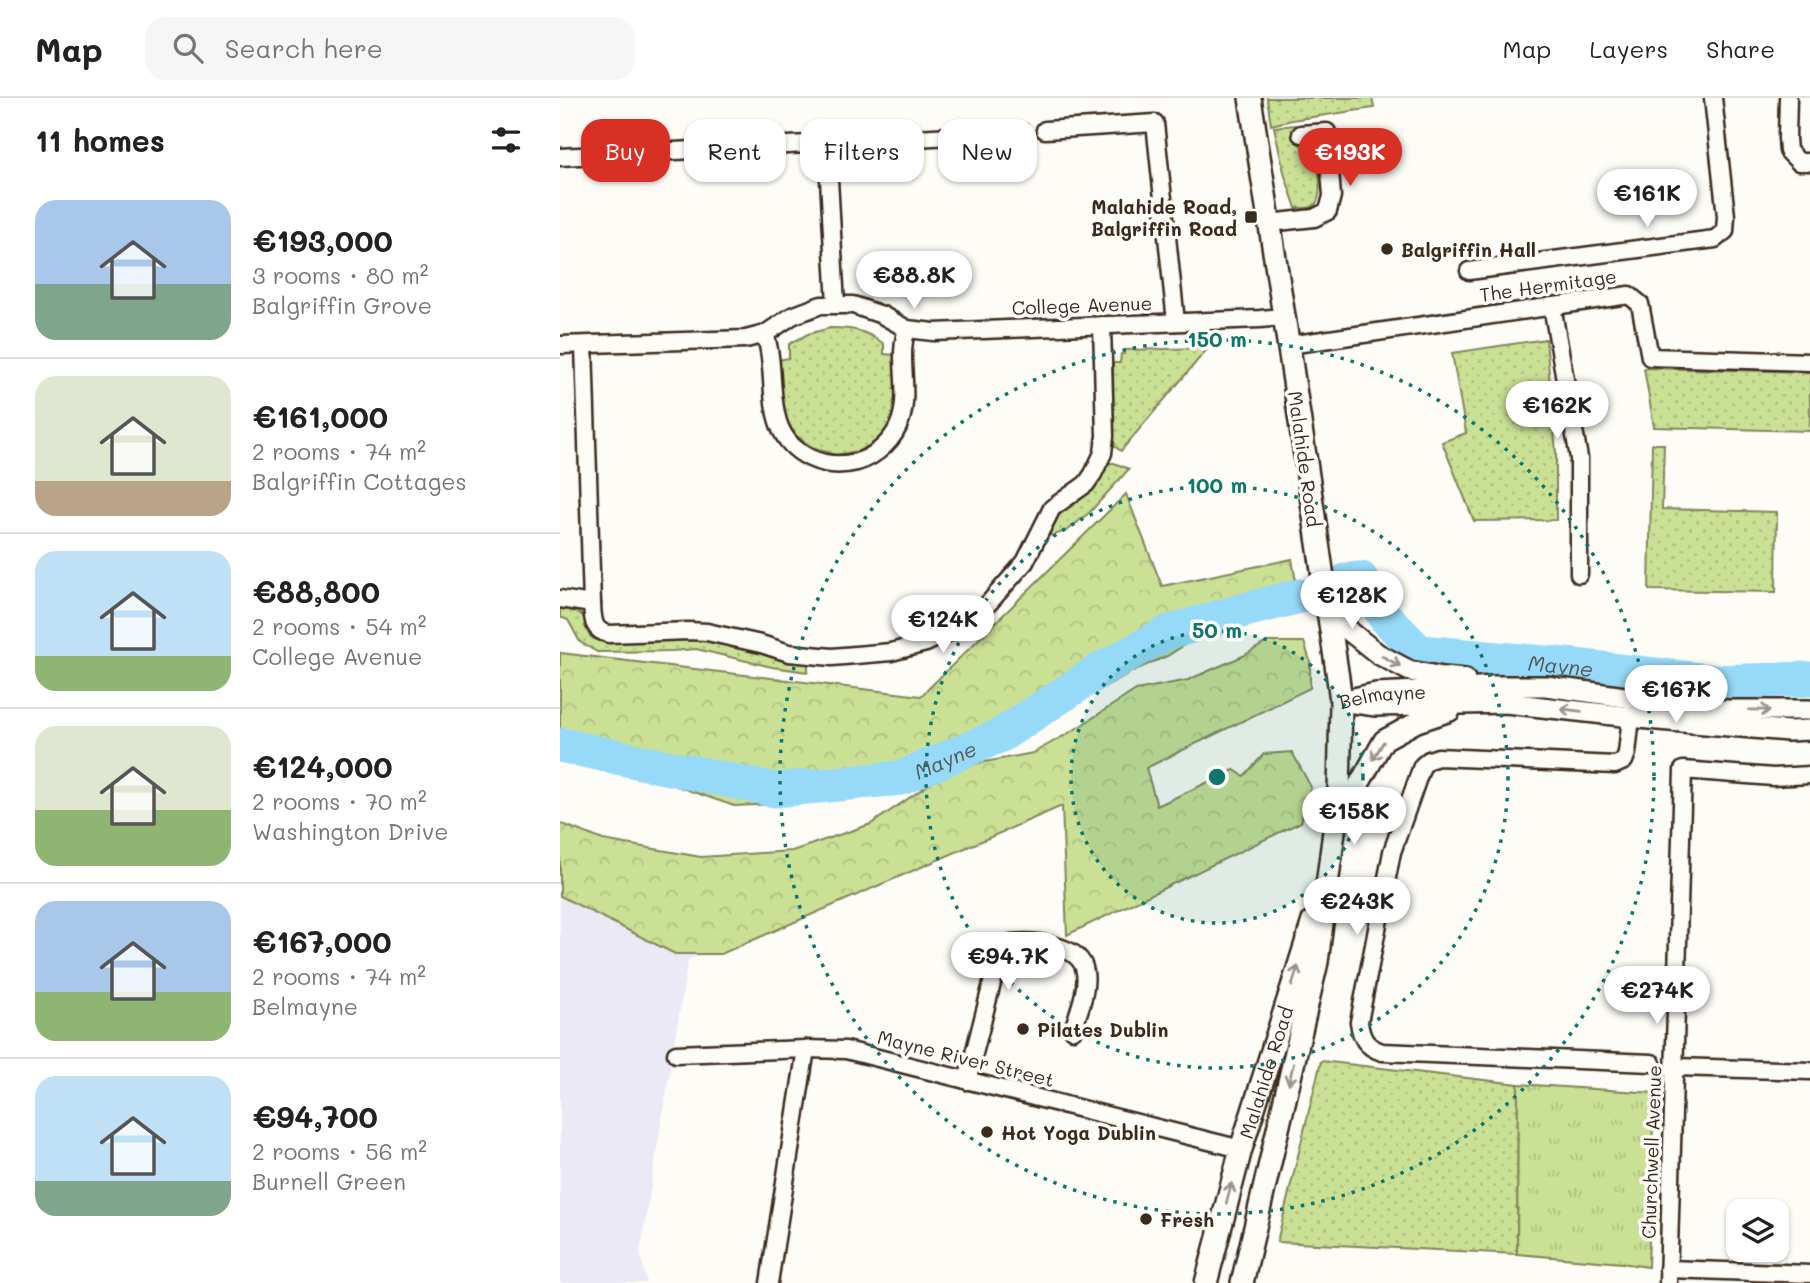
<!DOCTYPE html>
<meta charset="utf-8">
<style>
body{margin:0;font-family:Mali,sans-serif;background:#f6f6f6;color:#222;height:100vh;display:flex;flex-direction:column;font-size:26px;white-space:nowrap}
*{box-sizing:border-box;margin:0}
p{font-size:23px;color:#767676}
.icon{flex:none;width:38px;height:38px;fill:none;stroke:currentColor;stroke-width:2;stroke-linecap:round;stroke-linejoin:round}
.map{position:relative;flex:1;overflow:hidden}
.sheet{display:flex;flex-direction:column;background:#fff;width:560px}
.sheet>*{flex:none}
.guide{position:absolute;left:21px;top:21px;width:665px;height:63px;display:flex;gap:14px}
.controls{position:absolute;left:1166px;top:1101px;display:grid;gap:14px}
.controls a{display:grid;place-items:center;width:63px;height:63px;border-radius:14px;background:#fff;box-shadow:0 2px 5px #0004;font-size:35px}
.price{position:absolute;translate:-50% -60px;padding:0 16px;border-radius:24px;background:#fff;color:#222;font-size:23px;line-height:46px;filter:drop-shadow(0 2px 4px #0008)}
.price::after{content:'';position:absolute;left:50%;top:42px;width:21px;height:16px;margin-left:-10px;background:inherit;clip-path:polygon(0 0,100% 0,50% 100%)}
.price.active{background:#d93025;color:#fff}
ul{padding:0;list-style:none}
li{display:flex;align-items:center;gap:21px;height:175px;padding:0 35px}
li+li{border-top:2px solid #e0e0e0}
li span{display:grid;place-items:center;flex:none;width:196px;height:140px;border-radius:21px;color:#555}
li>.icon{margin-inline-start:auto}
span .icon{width:84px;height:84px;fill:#fffc;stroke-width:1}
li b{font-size:30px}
h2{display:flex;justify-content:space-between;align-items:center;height:84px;padding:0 35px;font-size:30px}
.pill{padding:0 24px;border-radius:21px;background:#fff;box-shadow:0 2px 5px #0004;font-size:24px;line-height:63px}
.pill.active{background:#d93025;color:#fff}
header{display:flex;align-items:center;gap:42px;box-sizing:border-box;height:98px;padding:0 35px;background:#fff;border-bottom:2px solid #e0e0e0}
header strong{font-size:33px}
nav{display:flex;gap:38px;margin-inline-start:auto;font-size:24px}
.search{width:490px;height:63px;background:#f6f6f6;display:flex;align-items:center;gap:18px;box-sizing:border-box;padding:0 24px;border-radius:21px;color:#767676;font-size:26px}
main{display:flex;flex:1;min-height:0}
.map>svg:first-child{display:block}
</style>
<header>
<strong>Map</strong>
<div class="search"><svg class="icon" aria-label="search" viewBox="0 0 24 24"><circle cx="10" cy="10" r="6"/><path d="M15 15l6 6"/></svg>Search here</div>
<nav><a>Map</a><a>Layers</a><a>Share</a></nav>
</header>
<main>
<section class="sheet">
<h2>11 homes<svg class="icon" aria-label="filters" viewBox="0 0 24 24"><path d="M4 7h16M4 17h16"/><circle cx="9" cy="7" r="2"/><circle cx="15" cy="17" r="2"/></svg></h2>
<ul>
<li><span style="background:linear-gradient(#a9c7e8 60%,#7fa58c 0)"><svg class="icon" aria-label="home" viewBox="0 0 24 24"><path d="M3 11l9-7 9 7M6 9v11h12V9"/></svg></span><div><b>€193,000</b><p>3 rooms · 80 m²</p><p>Balgriffin Grove</p></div></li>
<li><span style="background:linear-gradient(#dfe7d0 75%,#b9a48a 0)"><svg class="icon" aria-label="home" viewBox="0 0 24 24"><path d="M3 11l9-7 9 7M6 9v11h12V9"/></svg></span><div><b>€161,000</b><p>2 rooms · 74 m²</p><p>Balgriffin Cottages</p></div></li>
<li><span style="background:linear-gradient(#bfe0f5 75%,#8fb573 0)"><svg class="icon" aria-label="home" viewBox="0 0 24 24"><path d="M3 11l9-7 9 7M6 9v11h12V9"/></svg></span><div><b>€88,800</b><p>2 rooms · 54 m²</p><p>College Avenue</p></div></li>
<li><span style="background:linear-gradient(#dfe7d0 60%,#8fb573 0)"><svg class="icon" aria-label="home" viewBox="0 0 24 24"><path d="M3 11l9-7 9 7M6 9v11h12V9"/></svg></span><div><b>€124,000</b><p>2 rooms · 70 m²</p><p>Washington Drive</p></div></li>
<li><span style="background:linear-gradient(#a9c7e8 65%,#8fb573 0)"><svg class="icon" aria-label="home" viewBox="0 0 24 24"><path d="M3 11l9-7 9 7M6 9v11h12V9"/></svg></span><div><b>€167,000</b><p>2 rooms · 74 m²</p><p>Belmayne</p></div></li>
<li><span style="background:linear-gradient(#bfe0f5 75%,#7fa58c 0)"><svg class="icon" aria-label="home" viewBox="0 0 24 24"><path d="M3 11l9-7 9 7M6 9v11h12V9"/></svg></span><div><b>€94,700</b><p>2 rooms · 56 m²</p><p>Burnell Green</p></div></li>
</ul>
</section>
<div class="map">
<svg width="1250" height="1185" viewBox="0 0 1250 1185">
<defs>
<pattern id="grass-dots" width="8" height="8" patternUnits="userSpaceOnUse" patternTransform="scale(1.75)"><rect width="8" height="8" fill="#cae095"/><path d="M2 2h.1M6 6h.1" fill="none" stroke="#aec080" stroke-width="1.8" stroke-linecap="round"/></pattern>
<pattern id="forest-crowns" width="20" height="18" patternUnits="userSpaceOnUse" patternTransform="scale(1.75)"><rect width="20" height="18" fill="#cae095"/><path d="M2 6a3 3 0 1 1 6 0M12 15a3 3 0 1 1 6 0" fill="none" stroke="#aec080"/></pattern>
<pattern id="park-tufts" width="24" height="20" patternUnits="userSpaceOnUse" patternTransform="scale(1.75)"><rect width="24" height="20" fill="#cae095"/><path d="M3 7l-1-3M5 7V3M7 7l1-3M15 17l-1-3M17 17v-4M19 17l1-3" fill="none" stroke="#aec080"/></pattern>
</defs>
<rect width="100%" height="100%" fill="#fdfcf7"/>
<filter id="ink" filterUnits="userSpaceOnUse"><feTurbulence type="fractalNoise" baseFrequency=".0143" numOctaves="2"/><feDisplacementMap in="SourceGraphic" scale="14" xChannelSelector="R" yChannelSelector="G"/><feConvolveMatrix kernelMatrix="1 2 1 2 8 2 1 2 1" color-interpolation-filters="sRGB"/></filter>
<g filter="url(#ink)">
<polygon fill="#eae9f5" points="0,796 139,857 128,862 80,1155 87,1185 0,1185"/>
<g fill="url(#grass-dots)" stroke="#82855a" stroke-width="2">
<polygon points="707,0 812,0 814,10 732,22 711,27"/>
<path d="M 736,27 L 738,45 C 742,48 748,50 752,54 C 760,62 764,102 753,108 C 749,111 741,110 736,110 L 725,78 L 714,29 Z"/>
<path d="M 270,230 C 292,230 305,232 324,246 L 324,256 L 335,257 L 337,305 L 333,320 L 319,343 L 298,353 L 276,357 L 252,349 L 235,337 L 224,317 L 217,262 L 229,260 L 229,246 L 248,236 Z"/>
<polygon points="986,241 996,355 996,422 914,423 882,344 906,335 892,255"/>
<polygon points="648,250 561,353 554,348 553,265 560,265 561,256 564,256 565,252"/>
<polygon points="1084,270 1250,274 1250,333 1094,329"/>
<polygon points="1092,346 1104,346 1102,411 1217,414 1216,494 1089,492"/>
<path d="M 549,365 L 554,365 L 569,371 L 530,414 L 508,432 L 492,438 L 490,437 C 491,432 492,426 495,421 C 503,408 521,404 531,393 C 538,384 541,371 549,365 Z"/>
<path d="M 0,511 C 7,512 16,512 22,517 C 33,527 18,540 45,544 L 140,541 L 189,553 L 202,553 L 206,557 L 248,565 L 248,574 L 212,569 L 136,551 L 113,553 L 37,554 L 20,544 L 8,522 L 0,519 Z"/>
<polygon points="761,963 958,986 957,1156 717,1144"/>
</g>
<g fill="url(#forest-crowns)" stroke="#82855a" stroke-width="2">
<polygon points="566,396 602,488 732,461 740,507 735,511 642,536 607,558 575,572 500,613 421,632 413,649 340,686 273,700 217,706 174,708 99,682 40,646 0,648 0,555 361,598"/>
<polygon points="707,544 744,544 750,563 750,590 586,670 597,708 674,672 684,678 704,656 732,654 751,689 741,724 507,837 502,708 161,856 115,856 0,798 0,725 43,742 141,759 232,753 311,726 393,670 473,655 514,632 576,592 628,582 683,558"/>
</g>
<polygon fill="url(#park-tufts)" stroke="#82855a" stroke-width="2" points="958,986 1094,995 1088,1169 1062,1165 957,1156"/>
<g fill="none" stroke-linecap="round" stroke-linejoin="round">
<g stroke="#96d9f8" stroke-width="35">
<path id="s1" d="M 787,482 L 801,481 L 825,519 L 859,554 L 996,566 L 1157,584 L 1250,581"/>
<path id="s2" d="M 0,647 L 215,692 L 341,680 L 441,637 L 542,571 L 607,535 L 681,513 L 740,498"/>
</g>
<defs>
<g id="minor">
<polyline points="1228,0 1227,40 1228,53 1239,64 1250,64"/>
<polyline points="485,32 595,25 616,224"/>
<polyline points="0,59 267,45"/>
<polyline points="709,125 754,120 768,113 772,98 767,34 741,36"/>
<polyline points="909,173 1155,141 1165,133 1166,118 1153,0"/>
<polyline points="276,207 267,45 462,34"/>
<polyline points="992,208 1019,360 1019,476"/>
<path d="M 205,236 C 220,278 199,336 250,360 C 265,367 281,368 297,364 C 317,358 335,341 341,321 C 350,291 337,259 347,231"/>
<polyline points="0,247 186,241 205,236 232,218 261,207 293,207 322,217 347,231 374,234 700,221 724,219"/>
<path d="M 24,247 L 32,506 C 33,520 32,533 49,536 L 129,533 L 147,534 L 201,546 L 229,555 L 272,559 L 331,554 L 366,545 L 398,530 L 428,506 L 465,464 L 492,410 L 526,386 L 533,376 L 543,355 L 545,338 L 542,227"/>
<polyline points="729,247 1069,197 1080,206 1090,259 1250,264"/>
<polyline points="0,501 32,506"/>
<path d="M 1071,619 L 1067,655 L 1064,663 L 1055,667 L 878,659 L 869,662 L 862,668 L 832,754 L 799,924 C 801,940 806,949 822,954 L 1092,965"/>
<polyline points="116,956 246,951 286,952 681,1051"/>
<polyline points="1114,969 1250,973"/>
<path d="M 407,983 L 439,858 L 451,845 C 473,843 521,845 525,874 C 528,892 518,915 513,932"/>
<polyline points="1108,1171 1250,1176"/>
<polyline points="209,1185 246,951"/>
<polyline points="1108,1185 1123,672 1213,679 1250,677"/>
</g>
<g id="tertiary">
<polyline points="768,486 788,532 818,556 850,573 883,579 905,581"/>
<path id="s3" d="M 781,603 L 816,595 L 880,592 L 932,588 L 986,588 L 1158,612 L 1250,612"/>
<polyline points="794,605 816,608 946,605 1098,622 1228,633 1250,632"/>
<polyline points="776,727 824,642 857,624 890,613"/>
</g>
<g id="secondary">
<path id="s4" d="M 646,1185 L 681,1051 L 753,823"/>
<polyline points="682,1185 757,864 779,695 781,603 778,580 731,263 690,0"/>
</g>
</defs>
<use href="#minor" stroke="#3b2a1e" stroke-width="21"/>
<use href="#tertiary" stroke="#3b2a1e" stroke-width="24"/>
<use href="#secondary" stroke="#3b2a1e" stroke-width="26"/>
<use href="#minor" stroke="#fdfcf7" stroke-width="16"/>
<use href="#tertiary" stroke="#fdfcf7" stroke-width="19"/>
<use href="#secondary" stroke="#fdfcf7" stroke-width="21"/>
</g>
<defs><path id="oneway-shaft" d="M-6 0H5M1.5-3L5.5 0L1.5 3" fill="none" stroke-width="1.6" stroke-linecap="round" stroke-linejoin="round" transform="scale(1.75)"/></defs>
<g stroke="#9c938a">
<use href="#oneway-shaft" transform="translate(831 563) rotate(28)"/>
<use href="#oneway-shaft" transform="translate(1011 612) rotate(-173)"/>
<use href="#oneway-shaft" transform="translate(1200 612) rotate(1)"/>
<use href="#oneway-shaft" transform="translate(818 653) rotate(121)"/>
<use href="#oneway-shaft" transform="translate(735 878) rotate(-73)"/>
<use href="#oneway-shaft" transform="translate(731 976) rotate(103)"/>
<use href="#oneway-shaft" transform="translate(669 1095) rotate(-75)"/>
</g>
</g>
<circle cx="657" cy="679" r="146" fill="#0f766e" fill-opacity=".12"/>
<g fill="none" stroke="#0f766e" stroke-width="3.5" stroke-dasharray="3.5 7">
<circle cx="657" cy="679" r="146"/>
<circle cx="657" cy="679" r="291"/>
<circle cx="657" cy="679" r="437"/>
</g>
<g fill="#3b2a1e" stroke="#fdfcf7" stroke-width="2.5">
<rect x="684" y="112" width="14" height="14" rx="3.5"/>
<circle cx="827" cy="151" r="7"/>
<circle cx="463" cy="931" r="7"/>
<circle cx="427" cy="1034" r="7"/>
<circle cx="586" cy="1121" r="7"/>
</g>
<g text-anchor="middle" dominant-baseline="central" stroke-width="7" stroke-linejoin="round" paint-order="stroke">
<g font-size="19" font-weight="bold" fill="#3b2a1e" stroke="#fdfcf7" text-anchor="start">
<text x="677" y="108" text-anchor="end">Malahide Road,<tspan x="677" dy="22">Balgriffin Road</tspan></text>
<text x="841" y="151">Balgriffin Hall</text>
<text x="477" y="931">Pilates Dublin</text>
<text x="441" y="1034">Hot Yoga Dublin</text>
<text x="600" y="1121">Fresh</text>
</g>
<g font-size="19" fill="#3b2a1e" stroke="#fdfcf7">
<text transform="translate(988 187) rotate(-8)">The Hermitage</text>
<text transform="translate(522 207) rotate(-2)">College Avenue</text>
<text transform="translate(745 361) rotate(82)">Malahide Road</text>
<text stroke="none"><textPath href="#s3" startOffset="42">Belmayne</textPath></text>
<text transform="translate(406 960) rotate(14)">Mayne River Street</text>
<text stroke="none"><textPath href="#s4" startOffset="219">Malahide Road</textPath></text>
<text transform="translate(1091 1054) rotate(-88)">Churchwell Avenue</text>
</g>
<g font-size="21" font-style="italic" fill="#525654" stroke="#fdfcf7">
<text stroke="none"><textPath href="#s1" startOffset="250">Mayne</textPath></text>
<text stroke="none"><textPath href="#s2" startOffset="394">Mayne</textPath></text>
</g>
</g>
<circle cx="657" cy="679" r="10" fill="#0f766e" stroke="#fdfcf7" stroke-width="3.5"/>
<g font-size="21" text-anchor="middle" font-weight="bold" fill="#0f766e" stroke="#fdfcf7" stroke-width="7" stroke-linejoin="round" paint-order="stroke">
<text x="657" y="249">150 m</text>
<text x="657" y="395">100 m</text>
<text x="657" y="540">50 m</text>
</g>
</svg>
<div class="controls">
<a><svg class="icon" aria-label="layers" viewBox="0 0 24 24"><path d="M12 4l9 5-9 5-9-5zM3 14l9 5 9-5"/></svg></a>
</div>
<b class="price active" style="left:790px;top:90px">€193K</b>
<b class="price" style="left:1087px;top:131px">€161K</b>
<b class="price" style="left:354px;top:213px">€88.8K</b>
<b class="price" style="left:997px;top:343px">€162K</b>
<b class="price" style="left:792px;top:533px">€128K</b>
<b class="price" style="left:383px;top:557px">€124K</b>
<b class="price" style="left:1116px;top:627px">€167K</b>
<b class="price" style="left:794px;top:749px">€158K</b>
<b class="price" style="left:797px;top:839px">€243K</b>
<b class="price" style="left:448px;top:894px">€94.7K</b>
<b class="price" style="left:1097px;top:928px">€274K</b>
<div class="guide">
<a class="pill active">Buy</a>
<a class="pill">Rent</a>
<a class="pill">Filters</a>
<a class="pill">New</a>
</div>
</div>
</main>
